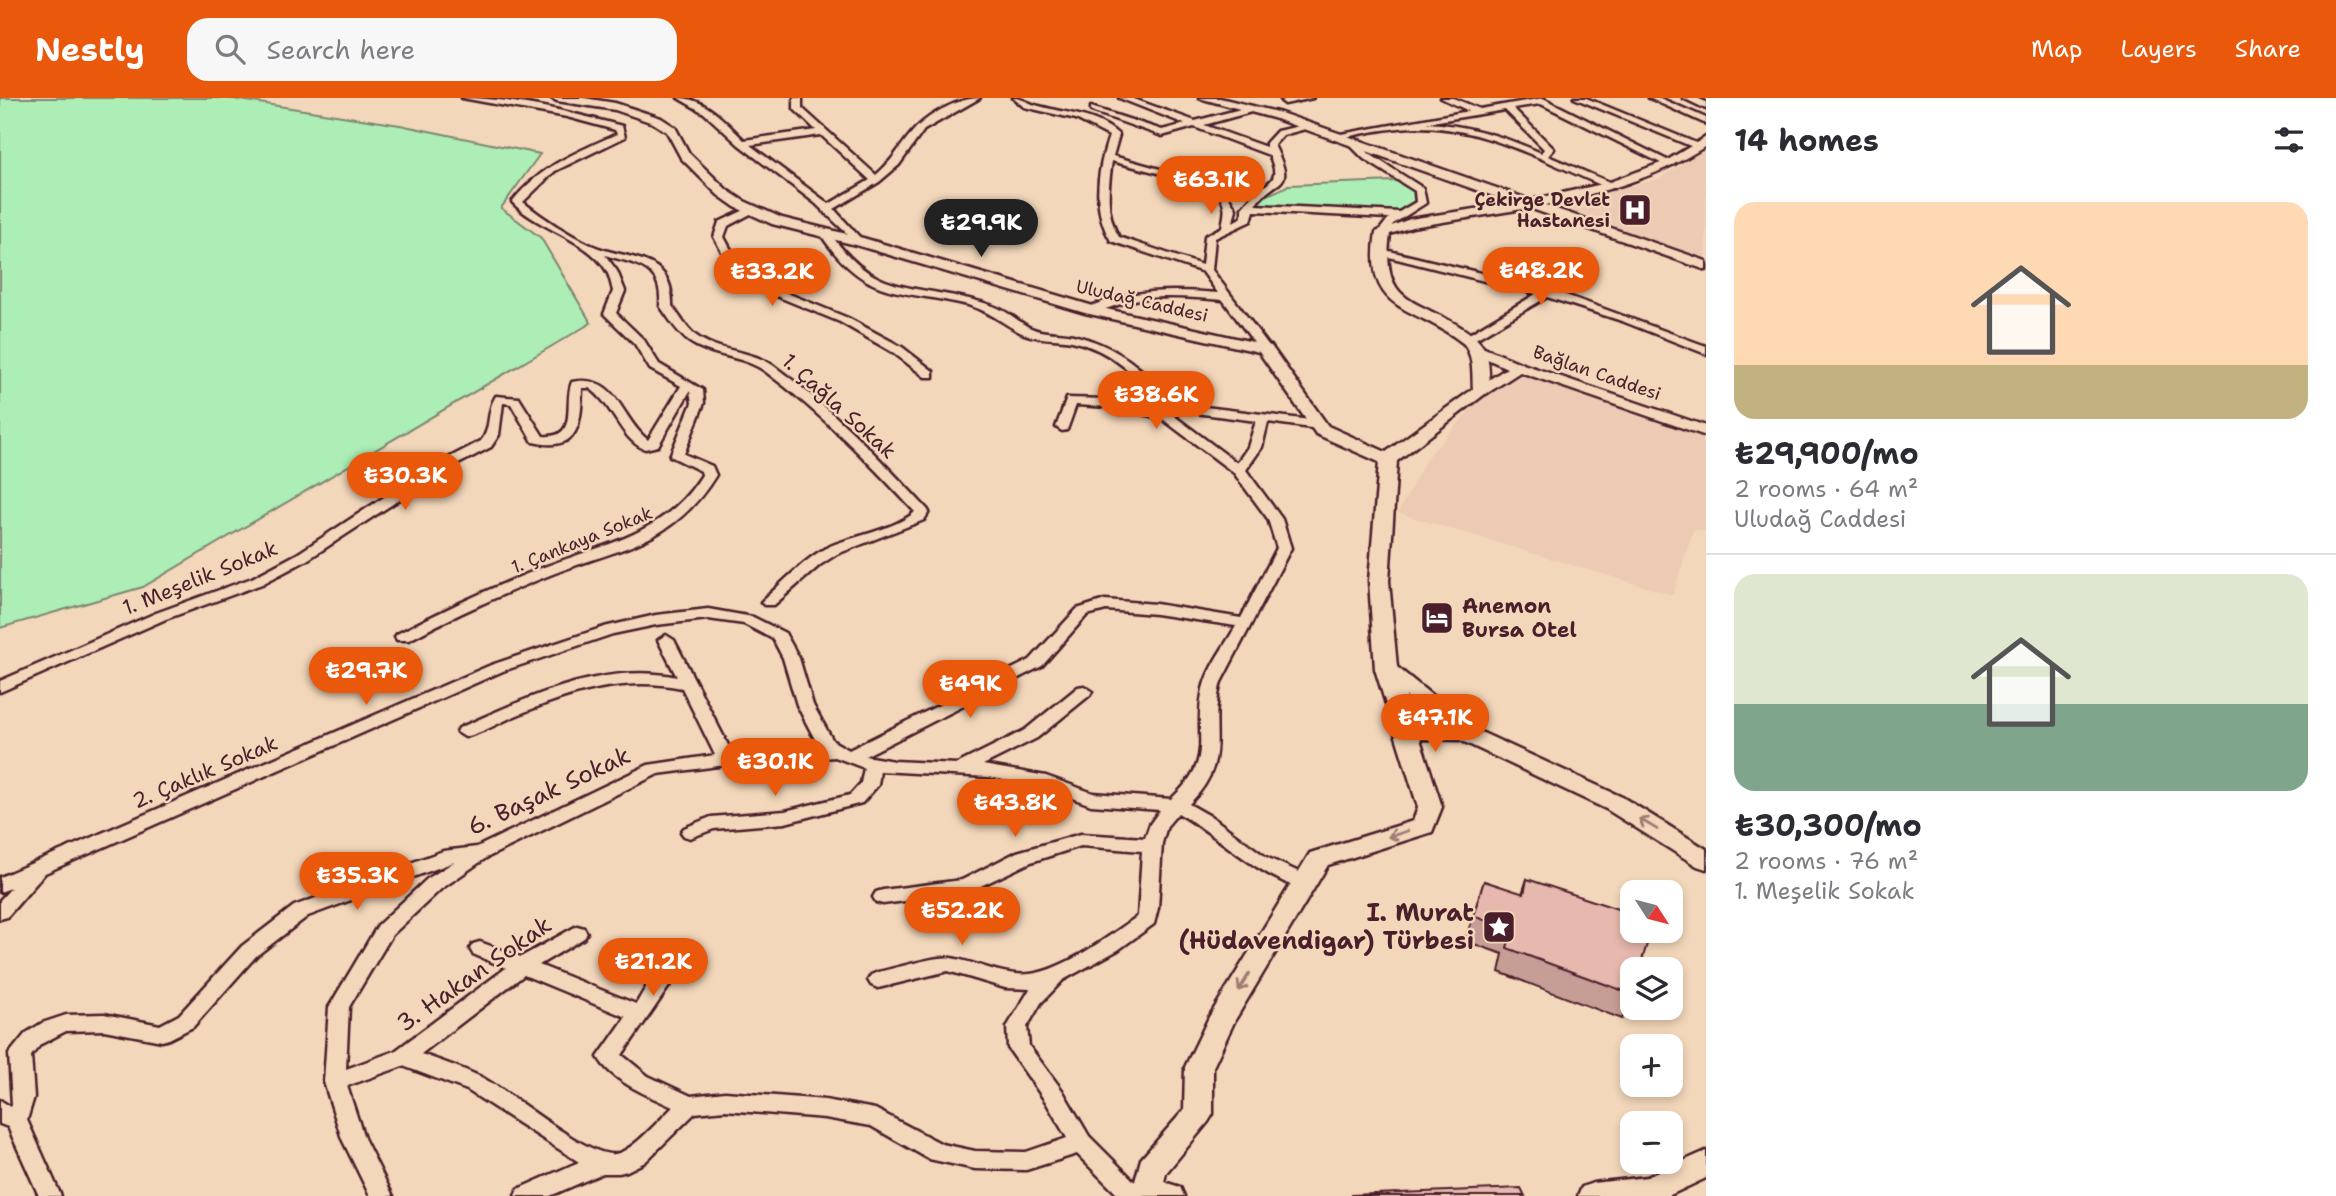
<!DOCTYPE html>
<meta charset="utf-8">
<style>
body{margin:0;font-family:"Shantell Sans",sans-serif;background:#f7f7f7;color:#2b2b33;height:100vh;display:flex;flex-direction:column;font-size:26px;white-space:nowrap}
*{box-sizing:border-box;margin:0}
p{font-size:23px;color:#7c7c81}
.icon{flex:none;width:38px;height:38px;fill:none;stroke:currentColor;stroke-width:2;stroke-linecap:round;stroke-linejoin:round}
.map{position:relative;flex:1;overflow:hidden}
.drawer{display:flex;flex-direction:column;background:#fff;width:630px}
.drawer>*{flex:none}
.needle{width:46px;rotate:126deg}
.fabs{position:absolute;left:1620px;top:782px;display:grid;gap:14px}
.fabs a{display:grid;place-items:center;width:63px;height:63px;border-radius:14px;background:#fff;box-shadow:0 4px 10px #0003;font-size:35px}
.price{position:absolute;translate:-50% -60px;padding:0 16px;border-radius:24px;background:#ea580c;color:#fff;font-size:23px;line-height:46px;filter:drop-shadow(0 2px 4px #0008)}
.price::after{content:'';position:absolute;left:50%;top:42px;width:21px;height:16px;margin-left:-10px;background:inherit;clip-path:polygon(0 0,100% 0,50% 100%)}
.price.current{background:#222;color:#fff}
ul{padding:0;list-style:none}
li{display:grid;align-content:center;gap:14px;height:371px;padding:0 28px}
li+li{border-top:2px solid #e1e1e2}
li span{display:grid;place-items:center;height:217px;border-radius:21px;color:#555}
li>.icon{margin-inline-start:auto}
span .icon{width:126px;height:126px;fill:#fffc;stroke-width:1}
li b{font-size:30px}
h2{display:flex;justify-content:space-between;align-items:center;height:84px;padding:0 28px;font-size:30px}
header{display:flex;align-items:center;gap:42px;box-sizing:border-box;height:98px;padding:0 35px;background:#ea580c;color:#fff}
header strong{font-size:33px}
nav{display:flex;gap:38px;margin-inline-start:auto;font-size:24px}
.search{width:490px;height:63px;background:#f7f7f7;display:flex;align-items:center;gap:18px;box-sizing:border-box;padding:0 24px;border-radius:21px;color:#7c7c81;font-size:26px}
main{display:flex;flex:1;min-height:0}
.map>svg:first-child{display:block}
</style>
<header>
<strong>Nestly</strong>
<div class="search"><svg class="icon" aria-label="search" viewBox="0 0 24 24"><circle cx="10" cy="10" r="6"/><path d="M15 15l6 6"/></svg>Search here</div>
<nav><a>Map</a><a>Layers</a><a>Share</a></nav>
</header>
<main>
<div class="map">
<svg width="1706" height="1098" viewBox="0 0 1706 1098">
<rect width="100%" height="100%" fill="#f3d7ba"/>
<filter id="ink" filterUnits="userSpaceOnUse"><feTurbulence type="fractalNoise" baseFrequency=".0143" numOctaves="2"/><feDisplacementMap in="SourceGraphic" scale="14" xChannelSelector="R" yChannelSelector="G"/><feConvolveMatrix kernelMatrix="1 2 1 2 8 2 1 2 1" color-interpolation-filters="sRGB"/></filter>
<g filter="url(#ink)">
<g fill="#eccab3">
<polygon points="1706,51 1706,164 1571,118 1556,106 1659,81"/>
<polygon points="1522,273 1706,339 1706,433 1693,432 1673,497 1398,415 1426,361 1477,305"/>
</g>
<g fill="#adeeb7" stroke="#7c8671" stroke-width="2">
<polygon points="0,0 227,0 400,27 540,56 501,110 541,140 591,225 143,489 0,530"/>
<path d="M 1396,83 L 1413,92 L 1414,103 L 1401,115 L 1253,108 C 1261,95 1277,96 1288,87 Z"/>
</g>
<g fill="none" stroke-linecap="round" stroke-linejoin="round">
<defs>
<g id="minor">
<path d="M 462,0 C 516,0 570,14 622,28 L 625,39 L 555,73 L 523,104 C 543,120 568,136 591,147 C 626,163 674,154 672,208 C 679,217 686,230 695,237 C 718,255 750,251 774,268 C 830,309 880,360 927,411 L 929,414 L 924,422 L 837,456 L 820,467 L 774,507 L 764,507 L 761,504 L 764,501 C 784,484 804,461 828,449 C 855,437 892,433 915,414 C 869,364 821,315 766,274 C 742,256 710,260 687,242 C 677,234 668,219 660,208 C 663,167 637,167 605,157 L 617,173 L 625,193 L 616,215 L 644,242 L 659,266 L 703,292 L 704,305 L 684,356 L 712,368 L 716,377 C 673,447 621,449 550,477 C 502,496 454,518 409,542 L 397,542 L 395,539 L 397,536 C 443,512 491,490 539,471 C 602,446 663,439 702,377 L 701,373 L 670,358 L 692,305 L 690,293 L 658,348 L 645,351 C 621,343 612,304 589,290 L 582,290 C 581,325 580,355 533,344 L 511,306 L 503,305 L 499,337 L 491,349 L 437,377 L 307,462 L 262,486 L 166,521 L 0,594 L 0,583 L 156,515 L 252,480 L 297,456 L 427,371 L 481,343 C 492,330 486,312 496,298 L 519,300 L 543,338 C 580,341 563,304 572,284 C 618,275 620,321 648,342 L 681,288 L 650,271 L 635,246 L 604,216 L 613,193 C 611,186 610,178 606,172 C 588,141 537,131 512,104 C 540,68 577,54 617,36 L 615,32 L 567,19 Z"/>
<path d="M 678,0 C 706,0 725,24 744,42 L 816,32 L 794,11 L 794,0 L 802,0 L 802,10 L 876,77 C 895,61 900,47 916,30 C 931,15 959,0 980,0 L 924,32 L 899,67 L 879,84 L 834,111 L 863,143 L 858,146 L 815,105 L 739,47 L 704,15 ZM 821,37 L 870,82 L 829,106 L 750,47 Z"/>
<path d="M 1013,0 C 1023,0 1029,6 1039,8 C 1068,16 1096,16 1119,37 L 1113,58 L 1207,84 L 1226,94 L 1236,111 L 1233,124 L 1242,119 L 1242,110 C 1246,106 1249,101 1253,97 C 1269,82 1282,84 1269,57 L 1194,29 L 1162,38 L 1091,13 L 1091,9 L 1162,32 L 1185,26 L 1119,0 L 1131,0 L 1195,23 L 1252,8 L 1256,11 L 1255,13 L 1204,27 L 1266,49 L 1266,45 L 1277,33 L 1309,26 L 1309,30 L 1283,37 L 1274,47 C 1297,94 1277,77 1255,107 L 1399,114 L 1416,104 L 1415,93 L 1364,61 L 1348,45 L 1353,42 L 1371,57 L 1423,90 L 1426,105 L 1393,126 L 1387,136 L 1383,137 L 1378,134 L 1389,120 L 1254,113 L 1251,123 L 1215,140 L 1212,172 L 1269,248 L 1269,254 L 1261,254 L 1223,202 C 1196,200 1167,197 1140,201 C 1124,203 1098,216 1086,214 L 1086,210 C 1129,191 1173,191 1218,195 L 1203,174 L 1111,143 C 1091,111 1098,70 1109,38 L 1076,21 L 1024,9 ZM 1112,63 C 1135,70 1202,83 1218,97 C 1228,107 1224,117 1222,129 L 1205,138 L 1202,167 L 1119,139 C 1105,116 1108,89 1112,63 Z"/>
<polygon points="1288,0 1313,0 1285,6 1281,3"/>
<path d="M 1441,0 L 1453,0 L 1480,11 L 1543,0 L 1675,66 L 1667,68 L 1541,6 L 1513,10 L 1554,51 L 1548,58 L 1614,86 L 1614,90 L 1608,90 C 1541,62 1473,22 1399,30 C 1377,32 1356,37 1335,41 L 1330,38 L 1469,13 ZM 1505,12 L 1544,51 L 1541,55 C 1503,38 1468,27 1426,25 Z"/>
<polygon points="1574,0 1586,0 1701,47 1693,49"/>
<polygon points="1649,0 1660,0 1706,20 1706,26"/>
<polygon points="749,110 758,112 728,128 724,139 741,170 782,193 848,220 902,249 933,273 933,279 925,279 894,255 840,224 774,197 733,174 714,139 719,124"/>
<path d="M 826,134 L 830,135 C 872,195 904,186 969,201 C 982,204 997,208 1009,216 C 1016,220 1023,227 1031,230 C 1044,236 1060,234 1073,237 C 1116,247 1145,271 1173,305 L 1318,323 L 1324,327 L 1318,331 L 1268,324 L 1262,349 L 1246,372 L 1282,421 L 1291,450 L 1221,584 C 1207,634 1234,661 1189,706 L 1212,719 L 1266,759 L 1312,780 L 1314,785 L 1312,790 L 1305,792 C 1256,777 1222,740 1178,715 L 1167,728 L 1162,745 L 1158,810 L 1154,826 L 1118,852 L 1063,882 L 1041,905 L 1027,929 L 1029,948 L 1062,992 L 1089,1038 L 1142,1091 L 1145,1098 L 1119,1098 L 1077,1056 L 1026,1072 L 975,1071 L 929,1061 L 871,1028 L 825,1020 L 725,1012 L 695,1015 L 645,1064 L 627,1073 L 619,1075 L 603,1075 L 550,1098 L 515,1098 L 518,1091 L 579,1064 L 467,992 L 403,968 L 347,988 L 364,1040 L 393,1098 L 370,1098 L 342,1041 L 324,984 L 329,909 L 378,827 L 427,781 L 454,764 L 308,818 L 256,858 L 193,929 L 169,941 L 162,943 L 104,932 L 66,933 L 41,946 L 31,958 L 34,999 L 27,1022 L 61,1098 L 39,1098 L 8,1029 L 0,1026 L 0,1002 L 11,1009 L 12,1007 L 9,956 L 26,935 L 42,925 L 66,917 L 104,916 L 160,927 L 179,917 L 242,848 L 294,808 L 443,753 L 477,749 L 648,667 L 715,657 L 682,590 C 623,578 569,595 515,618 C 498,625 482,635 465,639 L 457,634 L 459,630 C 526,601 601,563 677,579 L 658,542 L 666,537 L 674,542 L 732,655 L 819,649 L 797,607 L 783,560 L 773,541 L 744,526 L 708,521 L 656,527 L 613,536 L 503,573 L 45,775 L 7,819 L 0,821 L 0,802 L 11,790 L 0,794 L 0,779 L 491,567 L 604,529 L 656,517 L 708,511 L 753,519 L 785,535 L 799,560 L 813,607 L 833,643 L 849,652 L 1030,562 L 1077,511 L 1105,502 L 1156,506 L 1241,520 L 1277,450 L 1268,421 L 1234,375 L 1161,320 L 1109,309 L 1076,307 L 1067,332 L 1062,333 L 1056,329 L 1067,300 L 1109,301 L 1169,314 L 1237,365 L 1248,349 L 1256,323 L 1165,311 C 1140,280 1112,252 1072,243 C 1056,240 1039,242 1024,236 C 1004,227 992,214 968,207 C 898,190 867,204 821,137 ZM 1106,512 L 1156,516 L 1236,528 C 1225,548 1208,569 1203,591 C 1192,640 1217,660 1171,701 L 1093,695 L 1046,678 L 983,667 L 1037,640 L 1090,597 L 1092,593 L 1084,588 L 1078,589 L 1025,632 L 957,666 L 894,663 L 865,658 L 1042,568 L 1087,517 ZM 835,659 L 864,670 L 861,685 L 850,697 L 785,713 L 711,719 L 684,730 L 681,734 L 684,738 L 690,740 L 714,731 L 785,725 L 862,705 L 878,687 L 880,673 L 989,679 L 1042,689 L 1091,707 L 1160,712 L 1150,726 L 1145,740 L 1081,736 L 1017,754 L 962,782 L 883,792 L 876,794 L 873,799 L 876,804 L 883,806 L 966,795 L 1031,764 L 1081,748 L 1142,753 L 1138,818 C 1109,838 1065,872 1030,876 C 1003,879 977,864 951,860 C 938,857 894,871 878,874 L 871,877 L 868,882 L 871,887 L 878,890 L 948,873 L 1005,890 L 1030,891 L 1007,929 L 1008,950 L 1046,1004 L 1067,1040 L 1026,1054 L 975,1053 L 942,1046 L 875,1011 L 825,1002 L 725,994 L 691,998 L 648,978 L 622,957 L 672,884 L 675,879 L 672,874 C 654,868 645,893 636,906 L 539,867 L 584,840 L 587,835 L 584,830 L 577,828 L 521,859 L 480,844 L 473,846 L 470,851 L 473,856 L 506,870 L 395,953 L 346,971 L 349,909 L 392,837 L 441,791 L 486,760 L 658,676 L 726,667 ZM 524,877 L 626,919 L 598,959 C 611,983 649,998 673,1009 C 660,1021 632,1054 615,1056 C 587,1060 511,994 481,979 C 462,970 441,963 421,956 Z"/>
<polygon points="1381,151 1552,192 1706,248 1706,256 1622,223 1547,199 1472,243 1464,243 1464,239 1536,196 1377,156 1376,154"/>
</g>
<g id="tertiary">
<polygon points="1683,0 1697,0 1706,4 1706,11"/>
<polygon points="1477,247 1523,266 1706,328 1706,338 1520,274 1486,296 1476,296 1473,293 1476,290 1507,270 1472,254 1470,251"/>
</g>
<g id="secondary">
<path d="M 551,0 L 584,0 L 615,5 L 661,20 L 675,29 L 689,55 L 727,92 L 744,103 L 782,120 L 863,140 L 1093,208 L 1271,248 L 1328,328 L 1386,354 L 1473,291 C 1472,276 1474,259 1464,246 C 1414,205 1363,218 1376,134 L 1410,121 L 1513,105 L 1273,20 L 1199,0 L 1220,0 L 1281,15 L 1531,102 L 1607,85 L 1666,63 L 1706,39 L 1706,48 C 1653,82 1605,93 1545,107 L 1706,163 L 1706,172 L 1529,110 L 1412,129 L 1390,136 C 1380,208 1416,200 1464,231 C 1473,237 1482,244 1486,255 C 1490,267 1489,281 1489,293 L 1397,363 L 1389,483 L 1397,569 L 1472,630 L 1622,699 L 1706,751 L 1706,771 L 1697,768 L 1606,711 L 1460,642 L 1420,641 L 1442,709 L 1432,734 L 1328,767 L 1235,922 L 1213,969 L 1213,1016 L 1208,1024 L 1166,1075 L 1164,1084 L 1180,1089 L 1184,1098 L 1131,1098 L 1141,1061 L 1184,1012 L 1185,969 L 1209,919 L 1310,755 L 1413,723 L 1418,709 L 1375,571 L 1369,483 L 1379,364 L 1316,336 L 1259,254 L 1085,215 L 856,147 L 772,126 L 735,109 L 718,97 L 681,60 L 667,34 L 653,25 L 615,12 L 557,3 ZM 1406,598 L 1441,628 L 1415,627 Z"/>
<polygon points="1706,1053 1706,1080 1668,1098 1578,1098 1582,1089 1593,1085 1647,1079"/>
</g>
</defs>
<use href="#minor" stroke="#4a1f2b" stroke-width="5"/>
<use href="#tertiary" stroke="#4a1f2b" stroke-width="5"/>
<use href="#secondary" stroke="#4a1f2b" stroke-width="5"/>
<use href="#minor" fill="#f3d7ba" fill-rule="evenodd"/>
<use href="#tertiary" fill="#f3d7ba" fill-rule="evenodd"/>
<use href="#secondary" fill="#f3d7ba" fill-rule="evenodd"/>
</g>
<polygon fill="#c79e96" stroke="#4a1f2b" stroke-width="2" points="1527,781 1632,896 1622,921 1499,874 1503,856 1465,843 1484,783 1522,796"/>
<g fill="#e7b8ae" stroke="#4a1f2b" stroke-width="2">
<polygon points="1527,781 1633,816 1633,833 1651,833 1639,872 1633,872 1632,896 1507,850 1512,832 1473,818 1484,783 1524,796"/>
<polygon points="1521,1090 1525,1098 1351,1098 1351,1097"/>
</g>
<defs><path id="oneway-shaft" d="M-6 0H5M1.5-3L5.5 0L1.5 3" fill="none" stroke-width="1.6" stroke-linecap="round" stroke-linejoin="round" transform="scale(1.75)"/></defs>
<g stroke="#9e7b72">
<use href="#oneway-shaft" transform="translate(1648 726) rotate(-149)"/>
<use href="#oneway-shaft" transform="translate(1398 736) rotate(162)"/>
<use href="#oneway-shaft" transform="translate(1244 884) rotate(122)"/>
</g>
</g>
<defs>
<symbol id="hospital-square" viewBox="-11 -11 22 22"><rect x="-9" y="-9" width="18" height="18" rx="4" fill="#4a1f2b" stroke="#f3d7ba"/><path d="M-5-5h3v3.5h4V-5h3V5h-3V1.5h-4V5h-3Z" fill="#fff"/></symbol>
<symbol id="hotel-square" viewBox="-11 -11 22 22"><rect x="-9" y="-9" width="18" height="18" rx="4" fill="#4a1f2b" stroke="#f3d7ba"/><path d="M-6-4.5h1.5V1H6V5H4.5V3h-9V5H-6ZM-4 0a1.8 1.8 0 1 1 3.6 0ZM.5 0V-2.5h3Q6-2.5 6 0Z" fill="#fff"/></symbol>
<symbol id="sight-square" viewBox="-11 -11 22 22"><rect x="-9" y="-9" width="18" height="18" rx="4" fill="#4a1f2b" stroke="#f3d7ba"/><path d="M0-6L1.8-2.2L6-1.7L2.9 1.2L3.7 5.4L0 3.3L-3.7 5.4L-2.9 1.2L-6-1.7L-1.8-2.2Z" fill="#fff"/></symbol>
</defs>
<g fill-rule="evenodd">
<use href="#hospital-square" x="1616" y="93" width="38" height="38"/>
<use href="#hotel-square" x="1418" y="501" width="38" height="38"/>
<use href="#sight-square" x="1480" y="810" width="38" height="38"/>
</g>
<g text-anchor="middle" dominant-baseline="central" stroke-width="5" stroke-linejoin="round" paint-order="stroke">
<g font-size="18" font-weight="bold" fill="#4a1f2b" stroke="#f3d7ba" text-anchor="end">
<text x="1610" y="102">Çekirge Devlet<tspan x="1610" dy="21">Hastanesi</tspan></text>
</g>
<g font-size="18" fill="#4a1f2b" stroke="#f3d7ba">
<text transform="translate(1142 203) rotate(13)">Uludağ Caddesi</text>
<text transform="translate(1597 275) rotate(19)">Bağlan Caddesi</text>
<text transform="translate(582 442) rotate(-22)">1. Çankaya Sokak</text>
</g>
<g font-size="21" fill="#4a1f2b" stroke="#f3d7ba">
<text transform="translate(839 308) rotate(42)">1. Çağla Sokak</text>
<text transform="translate(200 480) rotate(-22)">1. Meşelik Sokak</text>
<text transform="translate(205 674) rotate(-23)">2. Çaklık Sokak</text>
</g>
<g font-size="21" font-weight="bold" fill="#4a1f2b" stroke="#f3d7ba" text-anchor="start">
<text x="1462" y="508">Anemon<tspan x="1462" dy="24">Bursa Otel</tspan></text>
</g>
<g font-size="24" fill="#4a1f2b" stroke="#f3d7ba">
<text transform="translate(549 693) rotate(-25)">6. Başak Sokak</text>
<text transform="translate(474 876) rotate(-35)">3. Hakan Sokak</text>
</g>
<g font-size="24" font-weight="bold" fill="#4a1f2b" stroke="#f3d7ba" text-anchor="end">
<text x="1474" y="815">I. Murat<tspan x="1474" dy="28">(Hüdavendigar) Türbesi</tspan></text>
</g>
</g>
</svg>
<div class="fabs">
<a><svg class="needle" viewBox="-14 -14 28 28"><path d="M0-13l5 13h-10z" fill="#e53935"/><path d="M0 13l5-13h-10z" fill="#7c7c81"/></svg></a>
<a><svg class="icon" aria-label="layers" viewBox="0 0 24 24"><path d="M12 4l9 5-9 5-9-5zM3 14l9 5 9-5"/></svg></a>
<a>+</a>
<a>−</a>
</div>
<b class="price" style="left:1211px;top:118px">₺63.1K</b>
<b class="price current" style="left:981px;top:161px">₺29.9K</b>
<b class="price" style="left:1541px;top:209px">₺48.2K</b>
<b class="price" style="left:772px;top:210px">₺33.2K</b>
<b class="price" style="left:1156px;top:333px">₺38.6K</b>
<b class="price" style="left:405px;top:414px">₺30.3K</b>
<b class="price" style="left:366px;top:609px">₺29.7K</b>
<b class="price" style="left:970px;top:622px">₺49K</b>
<b class="price" style="left:1435px;top:656px">₺47.1K</b>
<b class="price" style="left:775px;top:700px">₺30.1K</b>
<b class="price" style="left:1015px;top:741px">₺43.8K</b>
<b class="price" style="left:357px;top:814px">₺35.3K</b>
<b class="price" style="left:962px;top:849px">₺52.2K</b>
<b class="price" style="left:653px;top:900px">₺21.2K</b>
</div>
<section class="drawer">
<h2>14 homes<svg class="icon" aria-label="filters" viewBox="0 0 24 24"><path d="M4 7h16M4 17h16"/><circle cx="9" cy="7" r="2"/><circle cx="15" cy="17" r="2"/></svg></h2>
<ul>
<li><span style="background:linear-gradient(#ffd9b3 75%,#c2b280 0)"><svg class="icon" aria-label="home" viewBox="0 0 24 24"><path d="M3 11l9-7 9 7M6 9v11h12V9"/></svg></span><div><b>₺29,900/mo</b><p>2 rooms · 64 m²</p><p>Uludağ Caddesi</p></div></li>
<li><span style="background:linear-gradient(#dfe7d0 60%,#7fa58c 0)"><svg class="icon" aria-label="home" viewBox="0 0 24 24"><path d="M3 11l9-7 9 7M6 9v11h12V9"/></svg></span><div><b>₺30,300/mo</b><p>2 rooms · 76 m²</p><p>1. Meşelik Sokak</p></div></li>
</ul>
</section>
</main>
